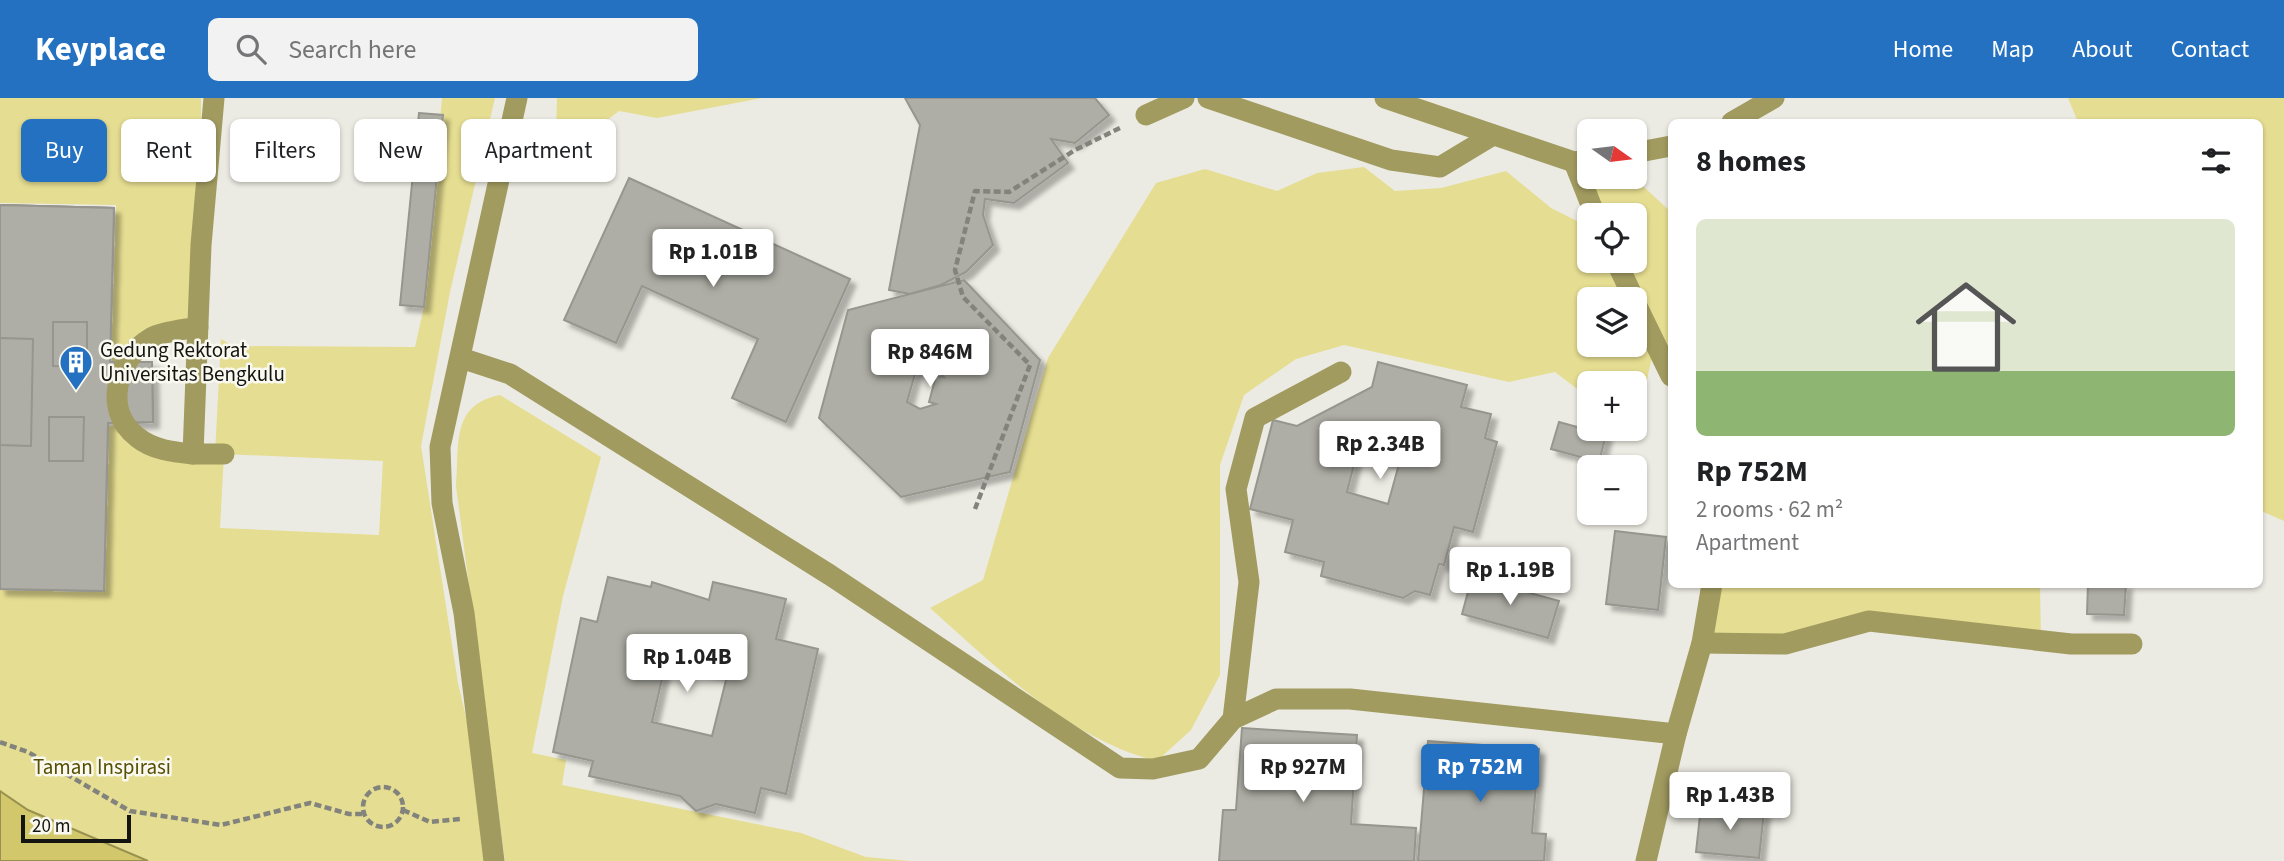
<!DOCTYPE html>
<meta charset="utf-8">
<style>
body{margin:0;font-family:"Source Sans 3",sans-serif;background:#f2f2f2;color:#202124;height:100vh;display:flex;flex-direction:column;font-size:26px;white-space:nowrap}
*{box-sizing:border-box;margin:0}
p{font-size:23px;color:#757577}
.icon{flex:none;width:38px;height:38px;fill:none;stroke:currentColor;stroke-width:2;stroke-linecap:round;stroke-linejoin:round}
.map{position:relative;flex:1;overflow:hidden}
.details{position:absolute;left:1668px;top:21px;width:595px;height:469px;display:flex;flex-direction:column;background:#fff;border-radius:10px;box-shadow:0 2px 5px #0004}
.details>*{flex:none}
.guide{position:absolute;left:21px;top:21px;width:665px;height:63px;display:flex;gap:14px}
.needle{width:46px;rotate:104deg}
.controls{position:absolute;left:1577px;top:21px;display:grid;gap:14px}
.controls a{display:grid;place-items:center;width:70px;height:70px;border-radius:10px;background:#fff;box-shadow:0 2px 5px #0004;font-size:35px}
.scale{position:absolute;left:21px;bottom:18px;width:110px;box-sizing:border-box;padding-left:7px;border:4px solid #141411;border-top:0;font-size:19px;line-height:24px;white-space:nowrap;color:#141411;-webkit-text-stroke:5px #f9f9f0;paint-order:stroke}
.price{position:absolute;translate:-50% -60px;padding:0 16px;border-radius:7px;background:#fff;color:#222;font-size:23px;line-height:46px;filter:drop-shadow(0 2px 4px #0008)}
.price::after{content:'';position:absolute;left:50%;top:42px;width:21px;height:16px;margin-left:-10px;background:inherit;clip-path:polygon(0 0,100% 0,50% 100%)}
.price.selected{background:#2371c0;color:#fff}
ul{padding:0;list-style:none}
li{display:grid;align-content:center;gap:14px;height:371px;padding:0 28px}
li span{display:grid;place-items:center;height:217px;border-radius:10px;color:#555}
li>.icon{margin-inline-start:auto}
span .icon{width:126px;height:126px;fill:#fffc;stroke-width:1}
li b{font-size:30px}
h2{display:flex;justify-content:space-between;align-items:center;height:84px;padding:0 28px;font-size:30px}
.tag{padding:0 24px;border-radius:10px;background:#fff;box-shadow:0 2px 5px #0004;font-size:24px;line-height:63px}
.tag.selected{background:#2371c0;color:#fff}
header{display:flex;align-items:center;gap:42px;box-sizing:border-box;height:98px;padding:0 35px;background:#2371c0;color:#fff}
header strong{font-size:33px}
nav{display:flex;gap:38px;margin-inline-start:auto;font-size:24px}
.search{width:490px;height:63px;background:#f2f2f2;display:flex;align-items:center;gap:18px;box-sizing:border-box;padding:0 24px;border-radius:10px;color:#757577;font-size:26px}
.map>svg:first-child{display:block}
</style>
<header>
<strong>Keyplace</strong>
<div class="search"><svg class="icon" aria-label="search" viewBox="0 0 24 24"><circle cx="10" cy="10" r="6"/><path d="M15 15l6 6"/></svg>Search here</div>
<nav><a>Home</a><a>Map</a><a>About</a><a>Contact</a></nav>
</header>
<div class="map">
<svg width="2284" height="763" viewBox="0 0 2284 763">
<defs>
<filter id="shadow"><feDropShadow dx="6" dy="6" stdDeviation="2" flood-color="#0004"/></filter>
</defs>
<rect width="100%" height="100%" fill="#ecebe3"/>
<g fill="#e5dd91" fill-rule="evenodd">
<polygon points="0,0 201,0 201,147 198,229 125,263 111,263 116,107 0,105"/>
<path d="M 442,0 L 495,0 L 450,194 L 421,348 L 458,585 L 489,718 L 495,763 L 0,763 L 0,492 L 105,494 L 109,328 L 125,327 L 136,339 L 215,356 L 221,241 L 233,248 L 415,249 L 424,209 ZM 224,356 L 383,363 L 379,437 L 220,430 Z"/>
<polygon points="557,0 762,0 657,20 619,13 602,26 580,26 556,36"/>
<polygon points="2068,0 2284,0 2284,423 2259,412 2259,24 2078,24"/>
<path d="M 1574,64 L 1589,67 L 1589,79 L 1633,79 L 1671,114 L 1671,278 L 1655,245 L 1645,291 L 1635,299 L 1634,285 L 1589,285 L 1589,300 L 1555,274 L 1509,284 L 1344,247 L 1296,261 L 1244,297 L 1220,367 L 1220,577 L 1191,632 L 1157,663 C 1069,641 996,569 930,510 L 983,482 L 1048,260 L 1156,85 L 1205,71 L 1277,93 L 1317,75 L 1364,69 L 1395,93 L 1441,90 L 1506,73 L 1551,110 L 1589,129 L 1589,163 L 1634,163 L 1634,117 L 1595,117 ZM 1589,201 L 1634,201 L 1634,247 L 1589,247 Z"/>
<path d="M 500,297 L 601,359 L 563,498 L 532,655 L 566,662 L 562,687 L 801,735 L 866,759 L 910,763 L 505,763 L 456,388 C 460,347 450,307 500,297 Z"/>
<polygon points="1712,487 2040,487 2041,543 1869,523 1785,546 1702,545"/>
</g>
<polygon fill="#d2c76a" stroke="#99914f" stroke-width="2" points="0,693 28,712 148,763 0,763"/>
<g fill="#aeaea6" stroke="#96968e" stroke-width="2" fill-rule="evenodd" filter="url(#shadow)">
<polygon points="905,0 1095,0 1109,17 1075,45 1051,41 1068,65 1014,105 985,101 983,117 993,147 966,174 941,187 910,196 889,192 920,27"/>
<polygon points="419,15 443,17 424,209 400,207"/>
<polygon points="629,80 850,181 786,324 732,300 758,241 642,188 616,245 564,222"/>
<polygon points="0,107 114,110 110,264 152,264 153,324 108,325 104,493 0,491 0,424 28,424 30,370 0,369 0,222 41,222 43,164 1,163 0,186"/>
<path d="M 0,107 L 114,110 L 110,264 L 152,264 L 153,324 L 108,325 L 104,493 L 0,491 L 0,347 L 31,348 L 33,241 L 0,240 ZM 53,224 L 87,224 L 87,269 L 53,268 ZM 49,319 L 84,319 L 83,363 L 49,363 Z"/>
<polygon points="0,107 114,110 110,264 152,264 153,324 108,325 104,493 0,491"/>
<path d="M 964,182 L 1040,262 L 1010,374 L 901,399 L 819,320 L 848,212 ZM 930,267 L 944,279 L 936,278 L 929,304 L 936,306 L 920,311 L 907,304 L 917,269 Z"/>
<polygon points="53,224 87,224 87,269 53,268"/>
<polygon points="0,240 33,241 31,348 0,347"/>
<path d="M 1378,264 L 1467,287 L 1461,309 L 1491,316 L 1485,340 L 1497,344 L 1473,434 L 1454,429 L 1444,467 L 1439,466 L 1430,497 L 1415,493 L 1403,500 L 1321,478 L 1324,464 L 1285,454 L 1293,422 L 1250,411 L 1273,322 L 1297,328 L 1372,289 ZM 1357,355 L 1399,366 L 1388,406 L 1347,394 Z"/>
<polygon points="49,319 84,319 83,363 49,363"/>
<polygon points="1559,324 1606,337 1599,364 1551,351"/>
<polygon points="1615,433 1666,439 1658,512 1606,506"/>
<path d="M 608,479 L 651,489 L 652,484 L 709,502 L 713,484 L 786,501 L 776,541 L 818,551 L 786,696 L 761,690 L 755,715 L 716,706 L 696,713 L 680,698 L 589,678 L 593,663 L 553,654 L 581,520 L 597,524 ZM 666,564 L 727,578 L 712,638 L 652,624 Z"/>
<polygon points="1472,479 1559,503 1548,540 1462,516"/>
<polygon points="2088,486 2126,486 2124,517 2087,516"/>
<polygon points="1242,630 1357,637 1351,726 1416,730 1414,763 1219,763 1223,712 1236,712"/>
<polygon points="1428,643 1539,651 1532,735 1546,736 1544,763 1418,763"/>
<polygon points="1701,708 1764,714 1759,760 1696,754"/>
</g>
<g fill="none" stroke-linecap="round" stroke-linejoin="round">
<g stroke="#83837d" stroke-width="4.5" stroke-dasharray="7 3.5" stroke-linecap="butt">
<polyline points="975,411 1030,267 963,199 955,172 975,93 1009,94 1075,52 1122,29"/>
<polyline points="0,644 28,654 130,713 221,727 310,705 349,716 364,716"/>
<circle cx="383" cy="709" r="20"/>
<polyline points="403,712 430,724 460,721"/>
</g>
<g stroke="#a19b60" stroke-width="21">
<polyline points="214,0 201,147 193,356 224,356"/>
<polyline points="1208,0 1391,62 1440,69 1493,37"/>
<polyline points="1385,0 1574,64 1589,62"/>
<polyline points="1146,17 1184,0"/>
<polyline points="1732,24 1774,0"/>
<polyline points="1634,55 1671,48"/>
<polyline points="1574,64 1595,117"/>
<polyline points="1616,163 1634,201"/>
<polyline points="1634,202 1671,278"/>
<polyline points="461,260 510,276 830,477 1120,670 1153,671 1199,661 1233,621 1276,601 1350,601 1676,636"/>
<path d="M 193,356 C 173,354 153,352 137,339 C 102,312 117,260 151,240 C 164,233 183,232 198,229"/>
<polyline points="1702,545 1785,546 1869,523 2071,546 2132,546"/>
<polyline points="1233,621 1249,484 1236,391 1255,320 1341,274"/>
<polyline points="494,763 464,515 442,405 440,349 517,0"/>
<polyline points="1646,763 1676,636 1702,545 1712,486"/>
</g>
</g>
<defs>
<symbol id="building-pin" viewBox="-11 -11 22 30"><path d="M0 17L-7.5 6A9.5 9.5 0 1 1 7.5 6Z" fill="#2371c0" stroke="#f9f9f0"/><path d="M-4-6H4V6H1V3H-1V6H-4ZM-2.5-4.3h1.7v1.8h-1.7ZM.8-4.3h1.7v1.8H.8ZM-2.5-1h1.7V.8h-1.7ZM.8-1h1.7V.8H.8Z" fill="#fff"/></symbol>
</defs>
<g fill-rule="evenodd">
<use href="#building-pin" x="57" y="245" width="38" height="52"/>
</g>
<g text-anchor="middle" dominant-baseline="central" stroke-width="5" stroke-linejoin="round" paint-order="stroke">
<g font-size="21" fill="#141411" stroke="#f9f9f0" text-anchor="start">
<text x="100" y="252">Gedung Rektorat<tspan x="100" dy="24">Universitas Bengkulu</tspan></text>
</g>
<g font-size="21" fill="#564e00" stroke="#f9f9f0">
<text x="102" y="669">Taman Inspirasi</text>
</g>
</g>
</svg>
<div class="controls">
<a><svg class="needle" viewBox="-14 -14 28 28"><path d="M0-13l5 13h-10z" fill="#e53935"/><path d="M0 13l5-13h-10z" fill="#757577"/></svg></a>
<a><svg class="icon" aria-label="locate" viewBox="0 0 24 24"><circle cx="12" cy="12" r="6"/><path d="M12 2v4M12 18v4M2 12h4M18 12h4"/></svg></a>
<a><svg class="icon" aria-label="layers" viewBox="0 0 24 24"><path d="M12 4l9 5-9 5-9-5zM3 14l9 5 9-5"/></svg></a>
<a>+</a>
<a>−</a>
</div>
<div class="scale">20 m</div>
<b class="price" style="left:713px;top:191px">Rp 1.01B</b>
<b class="price" style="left:930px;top:291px">Rp 846M</b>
<b class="price" style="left:1380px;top:383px">Rp 2.34B</b>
<b class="price" style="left:1510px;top:509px">Rp 1.19B</b>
<b class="price" style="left:687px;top:596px">Rp 1.04B</b>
<b class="price" style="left:1303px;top:706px">Rp 927M</b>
<b class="price selected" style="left:1480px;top:706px">Rp 752M</b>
<b class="price" style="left:1730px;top:734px">Rp 1.43B</b>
<div class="guide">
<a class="tag selected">Buy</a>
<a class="tag">Rent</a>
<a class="tag">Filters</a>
<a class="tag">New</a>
<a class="tag">Apartment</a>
</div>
<section class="details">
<h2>8 homes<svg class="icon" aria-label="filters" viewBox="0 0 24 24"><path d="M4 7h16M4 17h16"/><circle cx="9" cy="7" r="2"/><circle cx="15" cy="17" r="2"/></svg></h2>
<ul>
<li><span style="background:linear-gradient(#dfe7d0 70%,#8fb573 0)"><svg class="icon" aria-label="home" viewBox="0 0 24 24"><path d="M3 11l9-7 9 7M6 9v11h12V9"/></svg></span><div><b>Rp 752M</b><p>2 rooms · 62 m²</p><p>Apartment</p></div></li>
</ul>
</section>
</div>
